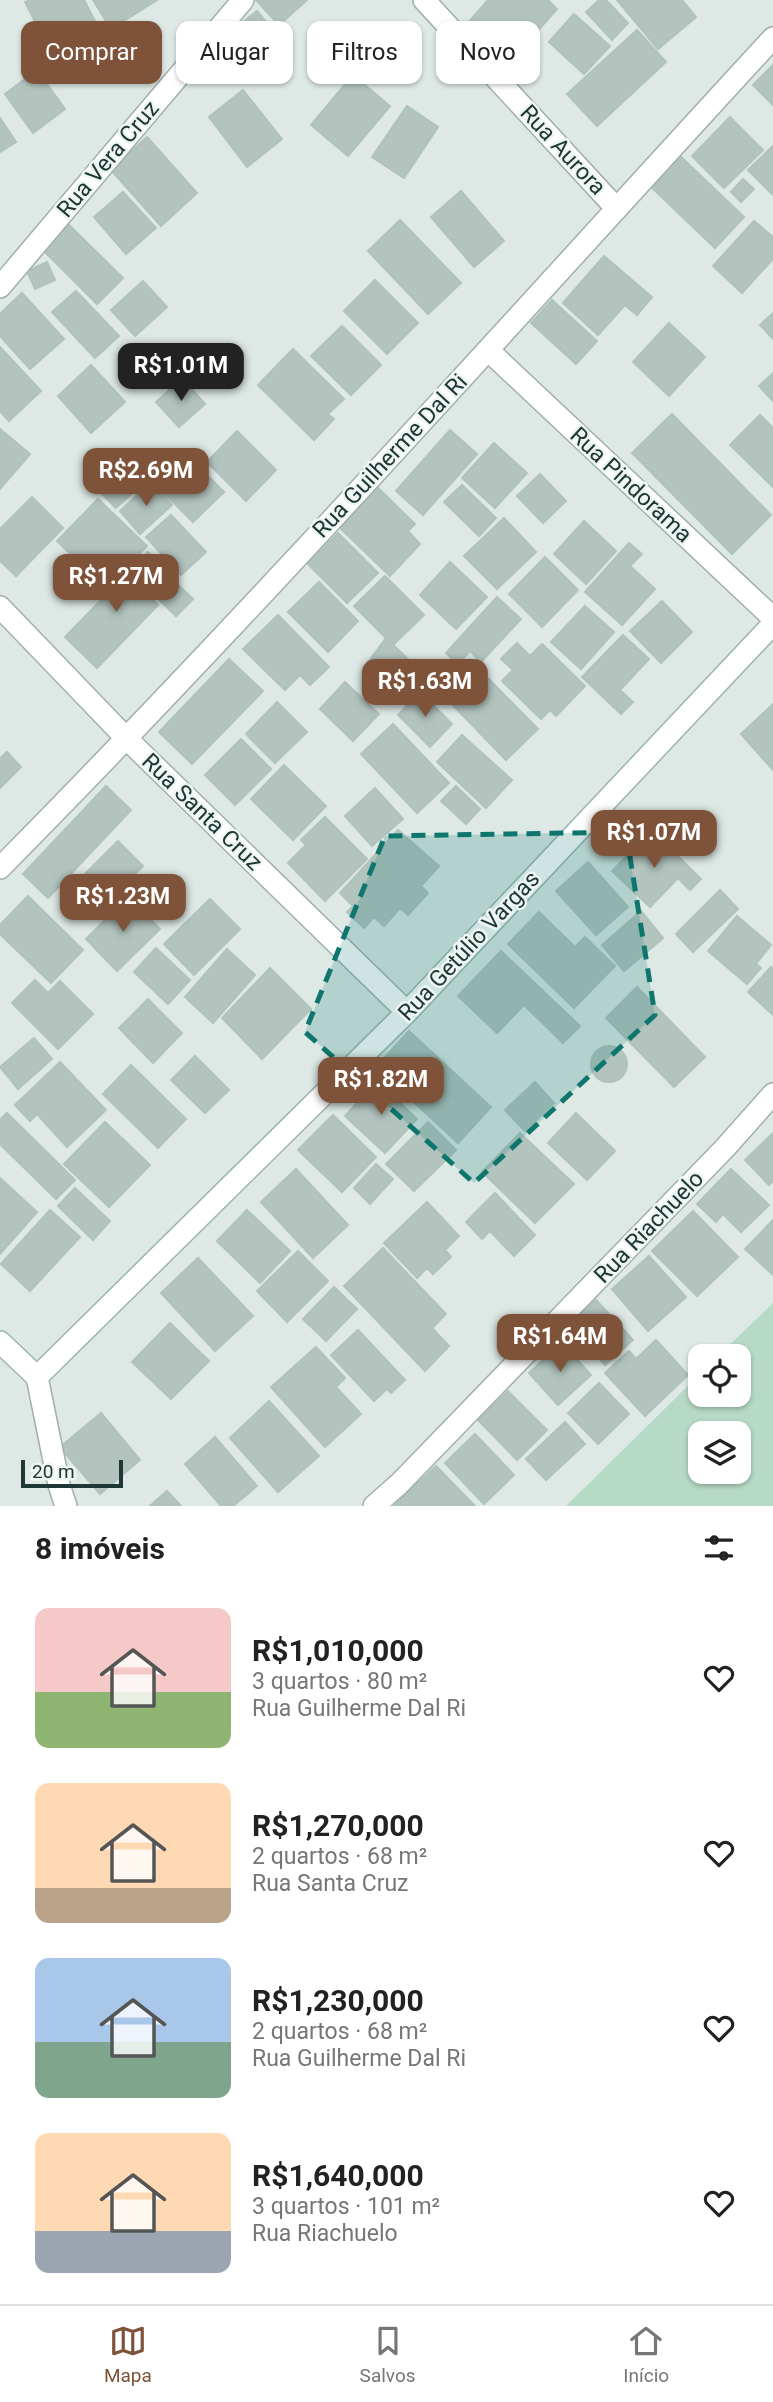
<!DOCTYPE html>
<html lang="pt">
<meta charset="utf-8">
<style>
body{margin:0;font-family:Roboto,sans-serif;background:#f2f2f2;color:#222;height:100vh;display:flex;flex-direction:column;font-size:26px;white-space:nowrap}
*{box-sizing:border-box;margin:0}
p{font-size:23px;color:#767676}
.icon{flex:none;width:38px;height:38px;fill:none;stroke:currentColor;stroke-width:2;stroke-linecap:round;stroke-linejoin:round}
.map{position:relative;height:1506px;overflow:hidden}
.details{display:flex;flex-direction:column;background:#fff;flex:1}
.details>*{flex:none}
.top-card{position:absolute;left:21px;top:21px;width:732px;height:63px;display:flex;gap:14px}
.tools{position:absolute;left:688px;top:1344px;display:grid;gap:14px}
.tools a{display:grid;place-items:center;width:63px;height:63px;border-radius:14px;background:#fff;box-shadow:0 2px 5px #0004;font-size:35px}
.scale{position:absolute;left:21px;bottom:18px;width:102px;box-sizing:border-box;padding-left:7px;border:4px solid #203835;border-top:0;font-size:19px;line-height:24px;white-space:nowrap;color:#203835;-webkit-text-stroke:5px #eef6f3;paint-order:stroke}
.price{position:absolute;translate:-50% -60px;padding:0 16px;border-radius:14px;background:#7e5339;color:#fff;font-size:23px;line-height:46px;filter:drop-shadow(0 2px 4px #0008)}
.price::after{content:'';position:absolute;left:50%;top:42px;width:21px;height:16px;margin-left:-10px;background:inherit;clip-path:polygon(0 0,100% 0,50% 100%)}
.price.current{background:#222;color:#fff}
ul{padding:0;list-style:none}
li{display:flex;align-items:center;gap:21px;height:175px;padding:0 35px}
li span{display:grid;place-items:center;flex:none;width:196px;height:140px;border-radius:14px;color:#555}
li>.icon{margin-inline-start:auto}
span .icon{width:84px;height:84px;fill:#fffc;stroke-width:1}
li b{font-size:30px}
h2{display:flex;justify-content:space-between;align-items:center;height:84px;padding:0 35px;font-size:30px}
.chip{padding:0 24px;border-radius:14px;background:#fff;box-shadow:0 2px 5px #0004;font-size:24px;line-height:63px}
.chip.current{background:#7e5339;color:#fff}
.menu{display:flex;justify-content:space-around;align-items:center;height:98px;border-top:2px solid #e0e0e0;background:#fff;font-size:19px;color:#767676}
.menu a{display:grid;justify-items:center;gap:4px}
.menu .current{color:#7e5339}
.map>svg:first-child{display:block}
</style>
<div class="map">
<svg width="773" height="1506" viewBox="0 0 773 1506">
<rect width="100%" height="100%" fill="#dee9e5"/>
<path fill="#b6dac5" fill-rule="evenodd" d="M 773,1303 L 773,1506 L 566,1506 L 700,1374 L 700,1395 L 738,1395 L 738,1356 L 718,1356 ZM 700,1433 L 738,1433 L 738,1472 L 700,1472 Z"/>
<g fill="#b3c4bf" stroke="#b0c2bd" stroke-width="2">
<polygon points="30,0 84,0 111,52 64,77 25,2"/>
<polygon points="93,0 157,0 111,29"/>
<polygon points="256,0 307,0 279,25"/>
<polygon points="488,0 548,0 557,9 511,61 468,23"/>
<polygon points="599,0 606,0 628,23 612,40 586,12"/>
<polygon points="617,0 682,0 696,17 658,49"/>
<polygon points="257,11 274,32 241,58 224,37"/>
<polygon points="574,14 610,46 584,74 549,42"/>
<polygon points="637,30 666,62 597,126 567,94"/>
<polygon points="773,65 773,105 753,85"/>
<polygon points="37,70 65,109 33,133 5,94"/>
<polygon points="353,75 390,106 348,156 311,125"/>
<polygon points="243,90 282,139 247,167 209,117"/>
<polygon points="407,106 438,127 404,178 372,157"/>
<polygon points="730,117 763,150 724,188 692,156"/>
<polygon points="0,118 16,142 0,152"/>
<polygon points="147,137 197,193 161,226 111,170"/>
<polygon points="773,146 773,195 748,170"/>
<polygon points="678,154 744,217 715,248 649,185"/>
<polygon points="743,179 754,189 741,202 731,192"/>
<polygon points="461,191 504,241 474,267 431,217"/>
<polygon points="123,192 156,228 126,254 94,217"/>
<polygon points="400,220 461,283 428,314 368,251"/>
<polygon points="65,221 123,278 97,304 40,247"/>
<polygon points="754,221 773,237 773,259 742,293 713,266"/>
<polygon points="604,256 652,297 637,315 625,305 598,335 563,303"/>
<polygon points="47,262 55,280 35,289 27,271"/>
<polygon points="375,280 418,323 387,354 344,311"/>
<polygon points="143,281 167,307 135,336 111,310"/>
<polygon points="76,291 119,336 95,358 52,312"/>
<polygon points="22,293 64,339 30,369 0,336 0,314"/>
<polygon points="552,300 597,341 576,364 531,323"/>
<polygon points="773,313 773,339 760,325"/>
<polygon points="669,323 705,357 669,396 633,362"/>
<polygon points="342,326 381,365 351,395 311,356"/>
<polygon points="0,347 41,391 9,421 0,411"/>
<polygon points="293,349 344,399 328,414 334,419 314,440 258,385"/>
<polygon points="91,365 125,402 91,433 58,396"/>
<polygon points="773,373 773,401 759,386"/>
<polygon points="182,378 205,404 179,427 156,402"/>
<polygon points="672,414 771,515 732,554 632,453"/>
<polygon points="760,415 773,428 773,487 730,445"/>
<polygon points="0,429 30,454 0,489"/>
<polygon points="450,430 477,454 423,515 396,491"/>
<polygon points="237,431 276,470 246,501 207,462"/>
<polygon points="494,443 527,473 495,508 462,478"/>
<polygon points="185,453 224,492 193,522 154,483"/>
<polygon points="113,457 140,486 116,508 89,480"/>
<polygon points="540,474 566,501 543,523 517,496"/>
<polygon points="151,482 172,505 140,534 120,511"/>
<polygon points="462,485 496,518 479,536 444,502"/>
<polygon points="376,486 415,524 408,531 420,544 390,576 338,526"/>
<polygon points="32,497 63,528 16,576 0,561 0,529"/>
<polygon points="98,499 147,546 106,588 57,541"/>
<polygon points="171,515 206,552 181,575 146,537"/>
<polygon points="504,518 536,552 497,589 464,556"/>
<polygon points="584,521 616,551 586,584 554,554"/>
<polygon points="338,533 378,573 347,603 308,564"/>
<polygon points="629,543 642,554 630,566 655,589 622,625 585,592"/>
<polygon points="148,552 163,567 142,589 158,605 97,668 65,637"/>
<polygon points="545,557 578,590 542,627 509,594"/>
<polygon points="450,562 487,597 456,629 420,595"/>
<polygon points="168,575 193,599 176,616 151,592"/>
<polygon points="385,576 424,615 393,645 354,606"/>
<polygon points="319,582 358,621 328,652 288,612"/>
<polygon points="497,597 521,619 481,662 470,651 458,664 446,653"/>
<polygon points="662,601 692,632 661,663 630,631"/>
<polygon points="585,606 614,632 581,669 551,642"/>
<polygon points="278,615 329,667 310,685 300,675 285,690 243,649"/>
<polygon points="623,635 649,659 620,690 633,702 621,714 582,677"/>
<polygon points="386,638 412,663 391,686 366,665"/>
<polygon points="517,643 530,656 542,644 585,686 556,716 550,710 541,719 502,681 513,670 501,659"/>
<polygon points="229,659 263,691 192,764 159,732"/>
<polygon points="474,664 538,729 506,760 442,694"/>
<polygon points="345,682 379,714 353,741 320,709"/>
<polygon points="420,692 452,724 430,747 398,715"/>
<polygon points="277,702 307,732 275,763 246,734"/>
<polygon points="773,704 773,770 741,734"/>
<polygon points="393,724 449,783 417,813 361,754"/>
<polygon points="462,735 512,780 486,808 437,762"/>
<polygon points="241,739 271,769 235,805 205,775"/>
<polygon points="7,752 21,767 0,788 0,758"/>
<polygon points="284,765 326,806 293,840 251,799"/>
<polygon points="106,786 131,810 48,898 23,874"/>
<polygon points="456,786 480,809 466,824 441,801"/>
<polygon points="375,788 403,819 372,846 345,816"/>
<polygon points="325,817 367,859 325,901 288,863 306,845 301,840"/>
<polygon points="398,830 439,866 421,886 428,893 408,915 400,908 384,926 374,917 364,928 347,912 353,906 340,893"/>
<polygon points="652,831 701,879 690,890 678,878 650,907 612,871"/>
<polygon points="118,841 143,866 96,913 71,888"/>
<polygon points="588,862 628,907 596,935 556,891"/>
<polygon points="720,890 738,909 693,952 676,934"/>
<polygon points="28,896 83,950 51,983 0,934 0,925"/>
<polygon points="128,897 160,929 117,971 86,939"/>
<polygon points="210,899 240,929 194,975 164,944"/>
<polygon points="641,911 663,938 624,971 602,945"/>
<polygon points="539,912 575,947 585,937 615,966 574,1008 508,944"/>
<polygon points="737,916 771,945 756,964 761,968 747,984 708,951"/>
<polygon points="156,948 190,980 168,1004 134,972"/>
<polygon points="227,949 255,975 213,1023 185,997"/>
<polygon points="501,951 580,1026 563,1043 524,1005 497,1033 458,996"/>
<polygon points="771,967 773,969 773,1015 748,992"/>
<polygon points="270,968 311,1009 262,1059 222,1018"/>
<polygon points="35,980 48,993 60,981 93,1014 58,1049 12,1003"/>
<polygon points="637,987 705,1057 674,1087 606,1018"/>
<polygon points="148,999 182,1033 153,1063 119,1028"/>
<polygon points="409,1031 491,1107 458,1143 376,1067"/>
<polygon points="34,1038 52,1059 18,1089 0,1067"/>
<circle cx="609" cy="1064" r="18"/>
<polygon points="195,1056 229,1090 205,1113 171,1080"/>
<polygon points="60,1062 106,1110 67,1147 37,1114 30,1121 15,1105"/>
<polygon points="131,1065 186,1119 158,1148 103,1094"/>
<polygon points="377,1081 417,1119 385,1153 345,1116"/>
<polygon points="535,1082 554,1103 525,1131 505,1110"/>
<polygon points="7,1113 75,1180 56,1199 0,1144 0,1120"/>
<polygon points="576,1113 615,1151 587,1180 548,1143"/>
<polygon points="333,1115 376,1157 342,1192 298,1150"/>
<polygon points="105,1122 150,1165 109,1207 64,1164"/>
<polygon points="428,1122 456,1150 414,1191 386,1164"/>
<polygon points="520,1133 574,1184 535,1223 482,1172"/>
<polygon points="773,1133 773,1181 769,1185 745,1160"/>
<polygon points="376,1164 393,1179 370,1204 354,1188"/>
<polygon points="296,1169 348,1225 313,1258 261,1202"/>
<polygon points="731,1169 769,1205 741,1232 723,1214 716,1222 697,1204"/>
<polygon points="0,1178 37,1212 0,1254"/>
<polygon points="75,1188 110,1221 93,1240 58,1206"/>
<polygon points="495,1193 535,1235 514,1256 490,1231 482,1239 466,1222"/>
<polygon points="427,1202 459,1236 445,1250 451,1257 433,1274 427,1268 417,1278 384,1243"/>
<polygon points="50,1210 80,1237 30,1291 1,1264"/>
<polygon points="247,1210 290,1251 260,1283 217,1241"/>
<polygon points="693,1211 738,1257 697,1296 652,1251"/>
<polygon points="773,1220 773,1275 745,1249"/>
<polygon points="383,1248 446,1314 432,1328 449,1346 425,1371 344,1286"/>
<polygon points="298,1251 328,1281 287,1322 257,1291"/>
<polygon points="649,1256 686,1297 648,1331 612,1289"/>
<polygon points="198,1258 253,1316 215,1351 161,1293"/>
<polygon points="334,1287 357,1309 326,1341 303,1319"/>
<polygon points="596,1300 633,1340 605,1365 569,1325"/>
<polygon points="170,1323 209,1361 171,1399 132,1362"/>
<polygon points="358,1330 405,1380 391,1393 387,1389 374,1401 331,1355"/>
<polygon points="656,1340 688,1375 645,1416 605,1373 629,1351 636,1359"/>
<polygon points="562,1343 591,1375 558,1405 529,1373"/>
<polygon points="316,1347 345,1378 336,1387 361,1414 325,1447 271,1387"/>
<polygon points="599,1383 629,1414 598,1444 568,1413"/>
<polygon points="508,1391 547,1430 517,1460 478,1420"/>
<polygon points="269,1401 319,1456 278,1492 230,1438"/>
<polygon points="101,1413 140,1460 100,1494 60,1447"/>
<polygon points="565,1422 585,1444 546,1480 526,1459"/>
<polygon points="475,1434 514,1475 484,1504 445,1463"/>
<polygon points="215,1437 257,1486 233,1506 221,1506 185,1464"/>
<polygon points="436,1466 475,1506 397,1506 395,1505"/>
<polygon points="167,1491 181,1506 150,1506"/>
</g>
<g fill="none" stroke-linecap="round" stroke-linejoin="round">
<defs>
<g id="street">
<polyline points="424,0 616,208"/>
<polyline points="0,287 243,0"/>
<polyline points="489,351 773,618"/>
<polyline points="0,607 127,739 407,1012"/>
<path d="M 0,868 C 266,599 517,316 773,38"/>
<polyline points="37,1377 59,1485 66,1506"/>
<polyline points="374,1506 399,1484 725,1148 773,1094"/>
</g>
<polyline id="secondary" points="0,1342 37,1377 407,1012 773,624"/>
</defs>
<use href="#street" stroke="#a1b0ad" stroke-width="24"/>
<use href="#secondary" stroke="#9db5af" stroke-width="24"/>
<use href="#street" stroke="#fff" stroke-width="21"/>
<use href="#secondary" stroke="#fff" stroke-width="21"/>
</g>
<path fill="#0f766e" fill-opacity="0.2" stroke="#0f766e" stroke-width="5" stroke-dasharray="14 9" stroke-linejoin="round" d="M 626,832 L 655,1015 L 474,1183 L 305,1032 L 385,836 Z"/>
<g text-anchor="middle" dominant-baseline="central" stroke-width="5" stroke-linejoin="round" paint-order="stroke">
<g font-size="23" fill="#203835" stroke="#eef6f3">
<text transform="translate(563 150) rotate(47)">Rua Aurora</text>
<text transform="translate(108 159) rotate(-50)">Rua Vera Cruz</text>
<text transform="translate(390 456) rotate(-47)">Rua Guilherme Dal Ri</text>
<text transform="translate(631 485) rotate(43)">Rua Pindorama</text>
<text transform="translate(202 812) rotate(44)">Rua Santa Cruz</text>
<text transform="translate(469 946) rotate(-47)">Rua Getúlio Vargas</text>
<text transform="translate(649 1227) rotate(-46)">Rua Riachuelo</text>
</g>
</g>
</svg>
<div class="tools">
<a><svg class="icon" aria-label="locate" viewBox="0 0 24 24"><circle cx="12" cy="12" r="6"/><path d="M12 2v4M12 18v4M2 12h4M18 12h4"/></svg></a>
<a><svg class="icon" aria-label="layers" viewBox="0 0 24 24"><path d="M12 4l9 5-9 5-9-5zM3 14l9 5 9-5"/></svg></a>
</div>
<div class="scale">20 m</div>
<b class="price current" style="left:181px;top:403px">R$1.01M</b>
<b class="price" style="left:146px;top:508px">R$2.69M</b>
<b class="price" style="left:116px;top:614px">R$1.27M</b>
<b class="price" style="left:425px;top:719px">R$1.63M</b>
<b class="price" style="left:654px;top:870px">R$1.07M</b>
<b class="price" style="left:123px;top:934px">R$1.23M</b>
<b class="price" style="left:381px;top:1117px">R$1.82M</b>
<b class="price" style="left:560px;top:1374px">R$1.64M</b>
<div class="top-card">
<a class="chip current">Comprar</a>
<a class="chip">Alugar</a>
<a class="chip">Filtros</a>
<a class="chip">Novo</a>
</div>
</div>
<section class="details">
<h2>8 imóveis<svg class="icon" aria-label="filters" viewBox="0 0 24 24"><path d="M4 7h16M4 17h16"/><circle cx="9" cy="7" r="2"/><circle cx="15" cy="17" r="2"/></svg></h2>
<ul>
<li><span style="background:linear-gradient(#f6c9c9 60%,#8fb573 0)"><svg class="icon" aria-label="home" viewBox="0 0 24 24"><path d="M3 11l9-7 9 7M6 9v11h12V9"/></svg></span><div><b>R$1,010,000</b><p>3 quartos · 80 m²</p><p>Rua Guilherme Dal Ri</p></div><svg class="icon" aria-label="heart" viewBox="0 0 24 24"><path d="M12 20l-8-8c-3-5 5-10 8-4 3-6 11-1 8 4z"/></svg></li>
<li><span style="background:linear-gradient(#ffd9b3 75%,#b9a48a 0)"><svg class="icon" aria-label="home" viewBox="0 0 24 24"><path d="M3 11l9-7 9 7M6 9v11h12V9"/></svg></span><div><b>R$1,270,000</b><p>2 quartos · 68 m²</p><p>Rua Santa Cruz</p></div><svg class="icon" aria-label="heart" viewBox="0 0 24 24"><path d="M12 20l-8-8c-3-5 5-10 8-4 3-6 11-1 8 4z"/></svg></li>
<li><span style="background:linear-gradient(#a9c7e8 60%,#7fa58c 0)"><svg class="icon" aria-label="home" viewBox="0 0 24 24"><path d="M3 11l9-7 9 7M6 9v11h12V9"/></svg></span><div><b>R$1,230,000</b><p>2 quartos · 68 m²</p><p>Rua Guilherme Dal Ri</p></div><svg class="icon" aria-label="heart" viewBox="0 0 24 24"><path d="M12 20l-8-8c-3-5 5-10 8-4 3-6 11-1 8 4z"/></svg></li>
<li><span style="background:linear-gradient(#ffd9b3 70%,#9aa5b1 0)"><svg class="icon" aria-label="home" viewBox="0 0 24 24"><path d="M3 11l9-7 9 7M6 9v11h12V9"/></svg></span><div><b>R$1,640,000</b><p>3 quartos · 101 m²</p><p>Rua Riachuelo</p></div><svg class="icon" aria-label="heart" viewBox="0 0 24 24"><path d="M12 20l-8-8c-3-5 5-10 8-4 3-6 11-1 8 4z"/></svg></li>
</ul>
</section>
<nav class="menu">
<a class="current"><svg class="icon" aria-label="map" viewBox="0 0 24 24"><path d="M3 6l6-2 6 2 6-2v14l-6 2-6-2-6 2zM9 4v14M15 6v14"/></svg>Mapa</a>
<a><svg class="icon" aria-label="saved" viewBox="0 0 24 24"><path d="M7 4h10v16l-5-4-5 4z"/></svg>Salvos</a>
<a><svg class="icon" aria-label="home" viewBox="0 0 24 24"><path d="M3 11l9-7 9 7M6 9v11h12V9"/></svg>Início</a>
</nav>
